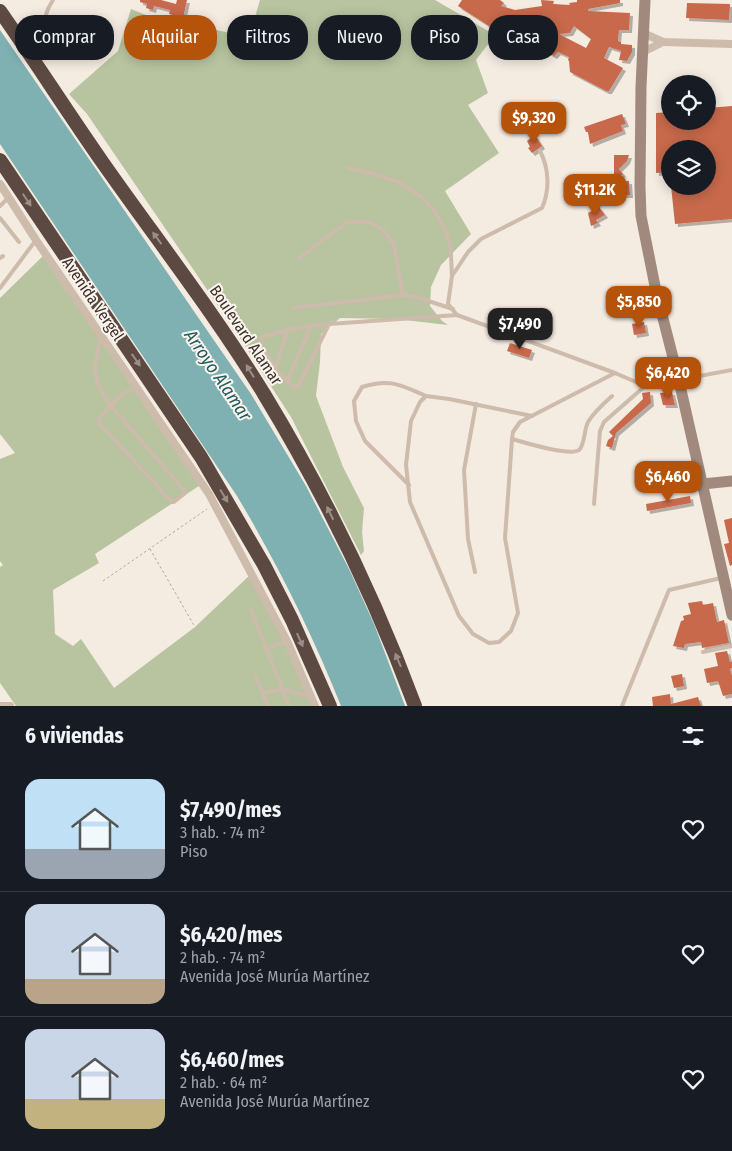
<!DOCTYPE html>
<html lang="es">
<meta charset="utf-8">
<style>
body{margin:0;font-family:"Fira Sans Condensed",sans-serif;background:#242831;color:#f1f3f6;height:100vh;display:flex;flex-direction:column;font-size:19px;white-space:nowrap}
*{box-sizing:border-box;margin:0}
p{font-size:16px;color:#9ea1a6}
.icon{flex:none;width:28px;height:28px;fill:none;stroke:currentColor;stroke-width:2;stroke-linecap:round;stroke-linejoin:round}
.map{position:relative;height:706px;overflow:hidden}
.panel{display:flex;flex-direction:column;background:#171b24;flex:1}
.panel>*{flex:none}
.guide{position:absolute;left:15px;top:15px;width:702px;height:45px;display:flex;gap:10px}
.fabs{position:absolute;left:661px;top:75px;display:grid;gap:10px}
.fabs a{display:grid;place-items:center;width:55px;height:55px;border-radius:50%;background:#171b24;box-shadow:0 2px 12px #0003;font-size:25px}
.price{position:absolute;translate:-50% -42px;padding:0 11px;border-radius:10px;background:#b45309;color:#fff;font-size:16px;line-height:32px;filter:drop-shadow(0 1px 2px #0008)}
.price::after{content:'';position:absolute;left:50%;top:30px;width:15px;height:11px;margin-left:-8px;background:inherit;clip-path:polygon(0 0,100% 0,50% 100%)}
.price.current{background:#222;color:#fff}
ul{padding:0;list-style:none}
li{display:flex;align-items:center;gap:15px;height:125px;padding:0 25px}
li+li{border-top:1px solid #363941}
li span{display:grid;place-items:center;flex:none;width:140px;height:100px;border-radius:15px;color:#555}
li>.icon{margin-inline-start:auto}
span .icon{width:60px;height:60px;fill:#fffc;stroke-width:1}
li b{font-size:21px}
h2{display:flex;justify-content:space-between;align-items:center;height:60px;padding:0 25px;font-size:21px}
.chip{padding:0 18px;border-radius:20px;background:#171b24;box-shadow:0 2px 12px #0003;font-size:18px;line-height:45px}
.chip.current{background:#b45309;color:#fff}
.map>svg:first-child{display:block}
</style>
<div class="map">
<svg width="732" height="706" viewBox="0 0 732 706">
<defs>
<filter id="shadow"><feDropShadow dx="3" dy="3" stdDeviation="0" flood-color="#0004"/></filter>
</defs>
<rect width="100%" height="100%" fill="#f4ebe1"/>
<g fill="#b8c4a0">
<polygon points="260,0 435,0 495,35 476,60 488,93 468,105 499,153 445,191 471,234 441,265 431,287 430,306 442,321 448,325 396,319 340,318 321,334 320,362 316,396 343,467 364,508 362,532 364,551 361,555 291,417 232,326 87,114 69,94 118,51 131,9 146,15 249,37"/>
<polygon points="46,253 202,484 95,554 99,563 53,590 55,634 73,646 81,639 114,688 195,627 251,574 315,706 16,706 0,683 0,567 3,565 0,561 0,459 15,453 0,434 0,298"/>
</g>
<path fill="#7fb0b2" d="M 0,30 L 251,394 L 306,486 L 350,571 L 374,624 L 405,706 L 341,706 C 312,633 277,563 237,496 L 0,144 Z"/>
<g fill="#c8694b" fill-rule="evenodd" filter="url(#shadow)">
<polygon points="140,0 161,0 176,4 177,0 187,0 183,18 169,14 170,10 154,6 153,10 146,8 147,4 140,2"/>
<path d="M 462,0 L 500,0 L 504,3 L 501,6 L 515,10 L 542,6 L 541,0 L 554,1 L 553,4 L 570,5 L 569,3 L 577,2 L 577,0 L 620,0 L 620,3 L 588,9 L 588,11 L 630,13 L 629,30 L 619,30 L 618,41 L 621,42 L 621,44 L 632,45 L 632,52 L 627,61 L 619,60 L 621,51 L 609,47 L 604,58 L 623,68 L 609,91 L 606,91 L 570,72 L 569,61 L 568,60 L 569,57 L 558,52 L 554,56 L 545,51 L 546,50 L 505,28 L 500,33 L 458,6 ZM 574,26 L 591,39 L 586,48 L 559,34 L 570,33 Z"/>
<polygon points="687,3 730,4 729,20 686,18"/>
<polygon points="732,106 732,219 675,224 671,186 708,186 708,149 670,149 670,172 656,173 656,113 670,112 670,121 708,121 708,108"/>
<polygon points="622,114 626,124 621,125 623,131 590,144 588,132 586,132 584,127"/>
<polygon points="535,135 542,146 532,153 528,148 530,147 527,141"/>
<polygon points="614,155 629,155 627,161 619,169 623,174 614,180"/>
<polygon points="629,181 630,195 618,195 617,182"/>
<polygon points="599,207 605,215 596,220 598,223 591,226 588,213"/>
<polygon points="644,322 646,333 634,335 632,324"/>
<polygon points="510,343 532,350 529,358 507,351"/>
<polygon points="650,392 651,403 616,433 612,448 606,446 608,440 613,436 609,432 643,399 642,393"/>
<polygon points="672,392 675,405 663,405 660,393"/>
<polygon points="690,496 691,503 647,511 646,504"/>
<polygon points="732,518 732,565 730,566 724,544 729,543 724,520"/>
<polygon points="702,601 703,605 713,603 717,622 724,620 729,643 702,648 701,642 685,644 684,648 673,646 681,621 684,620 683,616 691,614 688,603"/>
<polygon points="727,651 730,662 732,662 732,668 730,669 732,676 732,694 723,696 718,681 707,683 704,669 718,666 715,653"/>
<polygon points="682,674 684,686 674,688 671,676"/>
<polygon points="670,694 671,706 653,706 652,697"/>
<polygon points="698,697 701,706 671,706 671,704"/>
</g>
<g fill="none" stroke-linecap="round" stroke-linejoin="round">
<g stroke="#b9a596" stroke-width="1" stroke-dasharray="2.5 2.5" stroke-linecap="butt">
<polyline points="150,549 195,627"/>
<polyline points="103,581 207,509"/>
</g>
<g stroke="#cdbbac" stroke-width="4">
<path d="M 53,0 C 39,22 45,27 63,41"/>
<path d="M 540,151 C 549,168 550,190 542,208 L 481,239 L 468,252 L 452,276 L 448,304 L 457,315 L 615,373 L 645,386 L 732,370"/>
<path d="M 348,168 C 394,177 430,189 448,237 C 452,248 451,264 452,276"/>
<polyline points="0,206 9,197"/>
<polyline points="0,218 19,242"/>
<polyline points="0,258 3,256"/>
<polyline points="299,258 347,222 369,222 383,230 394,245 403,295"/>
<polyline points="0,288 36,240"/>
<polyline points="293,308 403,295 416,297 453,309"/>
<path d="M 329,324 L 298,387 C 285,386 269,358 262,347 L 261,341 L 262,337 C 286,329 305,327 329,324 L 457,315"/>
<path d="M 101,337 C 93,366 91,381 111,406 L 184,490 L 185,493 L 174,502 L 172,502 L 99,423 L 99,418 C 110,407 121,390 137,389"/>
<polyline points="276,367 288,329"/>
<polyline points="287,382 311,326"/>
<path d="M 532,416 L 449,399 L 426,396 L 420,402 L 411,421 L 406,465 L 410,502 L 459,616 L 473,634 L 489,643 L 499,642 L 511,631 L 518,613 L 505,538 L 512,439 C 523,442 573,458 580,449 C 585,442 584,430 588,422 C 594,412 603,404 612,396"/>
<polyline points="512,439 513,432 520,422 615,373"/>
<path d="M 409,485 L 365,441 L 356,421 L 354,401 L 362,387 C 391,378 400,385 426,396"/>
<polyline points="594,504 600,431 604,422 645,386"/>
<polyline points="475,572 468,539 464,470 476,404"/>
<polyline points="251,610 289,706"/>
<polyline points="266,649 287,641"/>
<polyline points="703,652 732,646"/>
<polyline points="255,676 268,706"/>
<polyline points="262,693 283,689 311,697"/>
<polyline points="622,706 669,590 721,578"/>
</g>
<g stroke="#cdbbac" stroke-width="8">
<polyline points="643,33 663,42 732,44"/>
<polyline points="643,52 663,42"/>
<polyline points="0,184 36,240 209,494 287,641 315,706"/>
<polyline points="0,706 10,706"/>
</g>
<g stroke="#a18a7d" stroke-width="11">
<polyline points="645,0 641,87 640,187 641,216 656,291 679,381 732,615"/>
<polyline points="703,484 732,481"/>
</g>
<g stroke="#5c4a42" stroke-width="14">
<path d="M 0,11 C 35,61 68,113 103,163 C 157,240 215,314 264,394 C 324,493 375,598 415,706"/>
<polyline points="0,160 201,457 264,565 292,620 330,706"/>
</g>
</g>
<defs><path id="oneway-solid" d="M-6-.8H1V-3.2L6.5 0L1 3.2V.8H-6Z" transform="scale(1.25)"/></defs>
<g fill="#9c8e87">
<use href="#oneway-solid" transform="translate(27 200) rotate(56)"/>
<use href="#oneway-solid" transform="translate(157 238) rotate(-126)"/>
<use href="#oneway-solid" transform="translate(136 360) rotate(55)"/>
<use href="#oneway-solid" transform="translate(250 371) rotate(-122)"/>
<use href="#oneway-solid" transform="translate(224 496) rotate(59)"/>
<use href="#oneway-solid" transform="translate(330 513) rotate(-116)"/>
<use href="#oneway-solid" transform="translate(300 640) rotate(66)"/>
<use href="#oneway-solid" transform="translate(398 660) rotate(-113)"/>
</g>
<g text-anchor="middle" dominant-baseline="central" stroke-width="4" stroke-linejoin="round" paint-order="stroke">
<g font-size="16" fill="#3b302b" stroke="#fbf5ee">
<text transform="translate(93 299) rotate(56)">Avenida Vergel</text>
<text transform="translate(246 335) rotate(56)">Boulevard Alamar</text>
</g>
<g font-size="18" font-style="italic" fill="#1f5a5e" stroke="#fbf5ee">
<text transform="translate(218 375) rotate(56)">Arroyo Alamar</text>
</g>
</g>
</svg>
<div class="fabs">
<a><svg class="icon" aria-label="locate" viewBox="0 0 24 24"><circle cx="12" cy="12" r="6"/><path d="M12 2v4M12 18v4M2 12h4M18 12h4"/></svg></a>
<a><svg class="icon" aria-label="layers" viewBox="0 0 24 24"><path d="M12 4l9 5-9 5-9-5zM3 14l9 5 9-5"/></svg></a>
</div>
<b class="price" style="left:534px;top:144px">$9,320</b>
<b class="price" style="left:595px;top:216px">$11.2K</b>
<b class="price" style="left:639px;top:328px">$5,850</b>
<b class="price current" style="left:520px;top:350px">$7,490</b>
<b class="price" style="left:668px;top:399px">$6,420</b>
<b class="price" style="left:668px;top:503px">$6,460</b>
<div class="guide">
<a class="chip">Comprar</a>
<a class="chip current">Alquilar</a>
<a class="chip">Filtros</a>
<a class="chip">Nuevo</a>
<a class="chip">Piso</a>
<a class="chip">Casa</a>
</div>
</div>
<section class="panel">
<h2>6 viviendas<svg class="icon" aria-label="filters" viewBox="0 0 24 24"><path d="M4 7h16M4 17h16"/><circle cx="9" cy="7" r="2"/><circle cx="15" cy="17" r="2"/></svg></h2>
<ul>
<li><span style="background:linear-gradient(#bfe0f5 70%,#9aa5b1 0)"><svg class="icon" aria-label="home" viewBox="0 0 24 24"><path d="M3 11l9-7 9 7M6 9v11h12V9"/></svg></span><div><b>$7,490/mes</b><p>3 hab. · 74 m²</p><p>Piso</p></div><svg class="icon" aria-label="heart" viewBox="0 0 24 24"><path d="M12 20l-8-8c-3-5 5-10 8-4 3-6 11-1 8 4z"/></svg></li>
<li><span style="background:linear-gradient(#c9d6e8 75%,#b9a48a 0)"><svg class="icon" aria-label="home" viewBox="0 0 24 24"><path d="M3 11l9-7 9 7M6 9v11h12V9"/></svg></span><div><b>$6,420/mes</b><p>2 hab. · 74 m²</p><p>Avenida José Murúa Martínez</p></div><svg class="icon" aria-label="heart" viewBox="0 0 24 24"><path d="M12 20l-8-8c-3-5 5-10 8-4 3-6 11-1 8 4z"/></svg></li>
<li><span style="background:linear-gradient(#c9d6e8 70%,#c2b280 0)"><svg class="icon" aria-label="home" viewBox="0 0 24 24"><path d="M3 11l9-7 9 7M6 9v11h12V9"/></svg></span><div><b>$6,460/mes</b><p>2 hab. · 64 m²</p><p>Avenida José Murúa Martínez</p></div><svg class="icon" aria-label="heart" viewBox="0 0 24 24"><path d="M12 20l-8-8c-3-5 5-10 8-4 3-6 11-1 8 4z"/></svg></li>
</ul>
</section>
